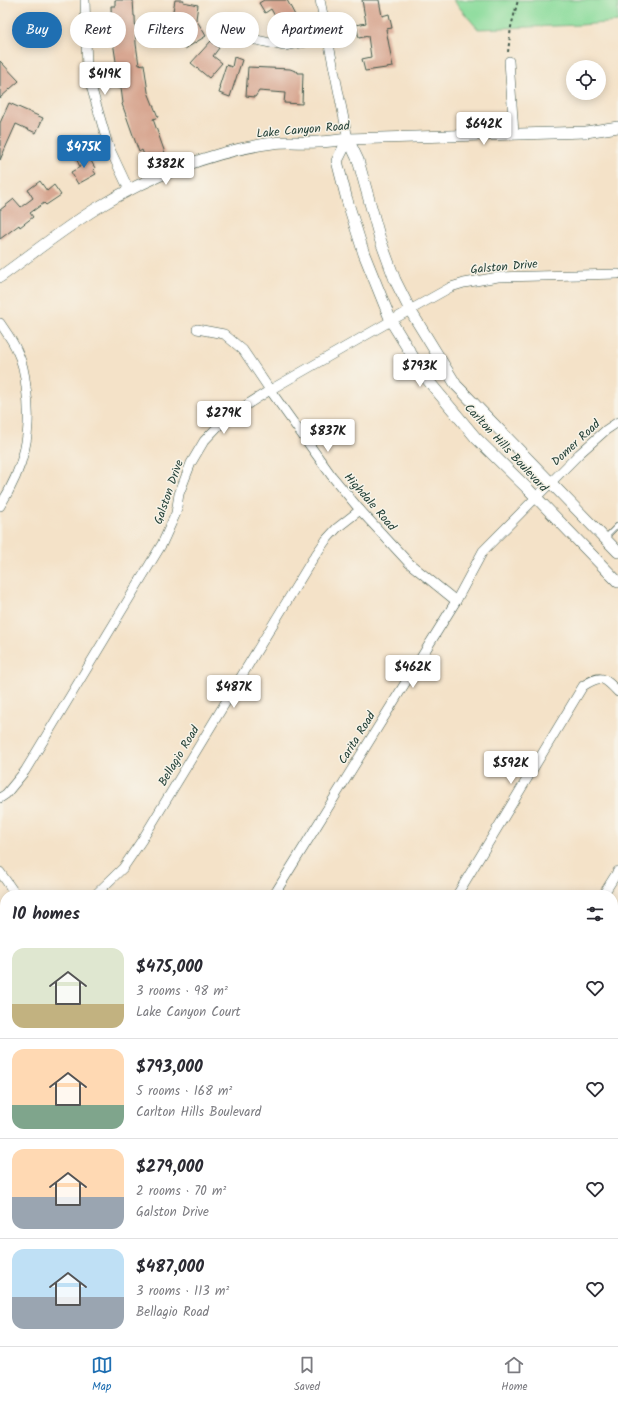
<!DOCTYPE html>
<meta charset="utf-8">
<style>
body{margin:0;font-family:Kalam,sans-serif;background:#f7f7f7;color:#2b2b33;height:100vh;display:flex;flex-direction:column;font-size:15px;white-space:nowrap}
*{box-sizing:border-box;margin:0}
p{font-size:13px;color:#7c7c81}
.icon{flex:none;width:22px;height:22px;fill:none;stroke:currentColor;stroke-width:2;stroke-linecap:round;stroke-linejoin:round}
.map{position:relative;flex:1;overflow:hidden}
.sheet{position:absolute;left:0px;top:890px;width:618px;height:456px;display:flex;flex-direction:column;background:#fff;border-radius:16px 16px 0 0;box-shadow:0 2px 10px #0003}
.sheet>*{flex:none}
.guide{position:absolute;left:12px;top:12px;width:400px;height:36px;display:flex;gap:8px}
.fabs{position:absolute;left:566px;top:60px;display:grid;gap:8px}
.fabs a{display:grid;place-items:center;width:40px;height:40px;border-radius:50%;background:#fff;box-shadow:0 2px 10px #0003;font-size:20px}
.price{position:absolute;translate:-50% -34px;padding:0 9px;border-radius:4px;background:#fff;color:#222;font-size:13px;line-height:26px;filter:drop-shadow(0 1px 2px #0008)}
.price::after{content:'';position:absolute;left:50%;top:24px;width:12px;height:9px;margin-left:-6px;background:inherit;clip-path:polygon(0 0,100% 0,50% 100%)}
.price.selected{background:#1f6fb2;color:#fff}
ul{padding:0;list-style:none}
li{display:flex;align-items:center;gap:12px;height:100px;padding:0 12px}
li+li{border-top:1px solid #e1e1e2}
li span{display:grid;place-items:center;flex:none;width:112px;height:80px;border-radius:12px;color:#555}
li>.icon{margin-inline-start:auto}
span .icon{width:48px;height:48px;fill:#fffc;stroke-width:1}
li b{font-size:17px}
h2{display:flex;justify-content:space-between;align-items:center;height:48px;padding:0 12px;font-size:17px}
.pill{padding:0 14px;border-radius:18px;background:#fff;box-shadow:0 2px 10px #0003;font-size:14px;line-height:36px}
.pill.selected{background:#1f6fb2;color:#fff}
.tabs{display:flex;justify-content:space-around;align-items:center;height:56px;border-top:1px solid #e1e1e2;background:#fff;font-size:11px;color:#7c7c81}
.tabs a{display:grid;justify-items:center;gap:2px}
.tabs .selected{color:#1f6fb2}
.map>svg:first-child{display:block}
</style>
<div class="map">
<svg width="618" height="1346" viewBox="0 0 618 1346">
<rect width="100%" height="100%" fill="#f7f3e8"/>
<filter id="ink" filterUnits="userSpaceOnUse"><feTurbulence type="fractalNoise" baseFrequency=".025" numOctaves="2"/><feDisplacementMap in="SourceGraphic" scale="8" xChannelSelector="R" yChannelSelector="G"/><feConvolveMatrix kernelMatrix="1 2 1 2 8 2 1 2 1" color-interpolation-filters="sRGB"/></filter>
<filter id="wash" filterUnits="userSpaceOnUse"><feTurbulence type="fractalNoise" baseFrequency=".012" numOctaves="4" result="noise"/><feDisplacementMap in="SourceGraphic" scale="16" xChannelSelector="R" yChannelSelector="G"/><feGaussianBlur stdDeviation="0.9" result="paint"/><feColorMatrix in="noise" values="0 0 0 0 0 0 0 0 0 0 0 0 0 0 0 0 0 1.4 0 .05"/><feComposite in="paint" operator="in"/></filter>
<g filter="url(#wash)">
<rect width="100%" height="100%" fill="#f4e2c8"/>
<g fill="#8cdc9c" stroke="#568c68">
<polygon points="453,0 618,0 618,22 580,25 478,29"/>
<polygon points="0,1088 5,1095 5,1341 179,1341 182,1346 0,1346"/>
</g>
<polygon fill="#60b5dc" stroke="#407988" points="5,1269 5,1341 97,1341 100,1346 0,1346 0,1272"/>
<g id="blocks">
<g fill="#d8a792">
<polygon points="115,0 133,0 134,16 135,16 136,44 139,65 144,64 148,92 158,117 153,119 165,153 150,158 149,154 144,155 142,150 139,152 122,104 123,103 121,88 118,88 116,80 115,68 117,68 112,35 111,6 115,6"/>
<polygon points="175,0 184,0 183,2 198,5 196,19 206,36 185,49 173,31 193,19 172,16"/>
<polygon points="264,0 287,0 297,19 281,27 271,9 265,13 259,3"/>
<polygon points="362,0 379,0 382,16 389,14 392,28 386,29 393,67 365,71 362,59 371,57 368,36 359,38 356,25 366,23"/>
<polygon points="211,41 219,48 213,56 222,63 209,78 191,63"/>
<polygon points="234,57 242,60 230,97 219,93 221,87 219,87 226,65 232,67"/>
<polygon points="0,61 19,81 0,98"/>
<polygon points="248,67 290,69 298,72 298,73 303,73 302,104 284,103 285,93 259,91 255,97 246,96"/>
<polygon points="9,103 43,118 36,133 16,124 0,160 0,123"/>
<polygon points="86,152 95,168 93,170 96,174 78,184 71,172 80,167 76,158"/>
<polygon points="40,181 47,191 54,185 61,195 46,205 44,203 30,213 33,217 20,227 19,225 0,239 0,210 14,199 21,207 33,198 28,190"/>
</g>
</g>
</g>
<g filter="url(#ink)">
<use href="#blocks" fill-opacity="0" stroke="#3f564a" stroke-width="1"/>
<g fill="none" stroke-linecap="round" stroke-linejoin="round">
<defs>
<g id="service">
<polyline points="605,538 618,525"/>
<polyline points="0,1253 5,1250"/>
</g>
<g id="minor">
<polyline points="85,0 87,72 108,145 129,190"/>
<polyline points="320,0 348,139"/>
<polyline points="229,17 233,26 247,38 284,46 328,38"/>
<polyline points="509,61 514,133"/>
<path d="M 0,323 C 6,332 13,341 17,351 C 23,363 25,375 26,387 C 33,432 24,468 0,506"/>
<polyline points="197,329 224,334 243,350 270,390 331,475 360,510 409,563 456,601"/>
<polyline points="0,798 6,794 25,771 162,544 176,513 179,494 191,463 204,441 226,418 270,390 410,310 451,287 464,283 498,277 618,274"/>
<polyline points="0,872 16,895"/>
<polyline points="95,895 123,868 142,840 312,560 326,540 337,528 360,510"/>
<polyline points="274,895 456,601 483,551 579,454 606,430 618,422"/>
<path d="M 457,895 L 583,686 C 601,674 604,677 618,692"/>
<polyline points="603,895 618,871"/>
<polyline points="0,1147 5,1154"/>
<polyline points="618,1246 618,1250"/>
<polyline points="138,1341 142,1346"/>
<polyline points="365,1341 365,1346"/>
<polyline points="490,1341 490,1346"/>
</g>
<g id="tertiary">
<polyline points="348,139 337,161 347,200 364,254 391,321 426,378 476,438 529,490 618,582"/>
<polyline points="348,139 358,160 380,239 395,280 410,310 456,385 618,552"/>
<path d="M 0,277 C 32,254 63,229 97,208 C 148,177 212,151 273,143 C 287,141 303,143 318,142 C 328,142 338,140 348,139 L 586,132 L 618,127"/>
<polyline points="0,1057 5,1063"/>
<polyline points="206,1341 210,1346"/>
</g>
</defs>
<use href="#service" stroke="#3f564a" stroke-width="6"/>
<use href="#minor" stroke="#3f564a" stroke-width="10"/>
<use href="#tertiary" stroke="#3f564a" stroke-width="12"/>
<g stroke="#3f564a" stroke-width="2" stroke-dasharray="3 3" stroke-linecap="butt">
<polyline points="508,52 511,27 518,0"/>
<polyline points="109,1341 111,1346"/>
</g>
<use href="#service" stroke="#fff" stroke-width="4.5"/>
<use href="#minor" stroke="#fff" stroke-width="9"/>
<use href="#tertiary" stroke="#fff" stroke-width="11"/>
</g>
</g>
<g text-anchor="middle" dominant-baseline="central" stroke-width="3" stroke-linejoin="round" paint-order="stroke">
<g font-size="12" fill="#1f3d34" stroke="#f7f3e8">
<text transform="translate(303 130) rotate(-5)">Lake Canyon Road</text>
<text transform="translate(504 267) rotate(-5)">Galston Drive</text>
<text transform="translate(576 443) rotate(-43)">Domer Road</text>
<text transform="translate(506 448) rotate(47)">Carlton Hills Boulevard</text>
<text transform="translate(169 492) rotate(-71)">Galston Drive</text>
<text transform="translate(370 502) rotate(49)">Highdale Road</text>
<text transform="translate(357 738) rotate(-58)">Carita Road</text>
<text transform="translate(179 756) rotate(-59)">Bellagio Road</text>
</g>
</g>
</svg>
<div class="fabs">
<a><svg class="icon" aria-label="locate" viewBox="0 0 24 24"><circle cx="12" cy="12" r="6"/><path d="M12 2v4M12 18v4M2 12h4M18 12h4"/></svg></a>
</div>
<b class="price" style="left:105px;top:96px">$419K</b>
<b class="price" style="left:484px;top:146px">$642K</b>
<b class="price selected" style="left:84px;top:169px">$475K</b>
<b class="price" style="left:166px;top:186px">$382K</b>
<b class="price" style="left:420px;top:388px">$793K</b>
<b class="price" style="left:224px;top:435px">$279K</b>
<b class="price" style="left:328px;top:453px">$837K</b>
<b class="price" style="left:413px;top:689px">$462K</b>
<b class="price" style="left:234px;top:709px">$487K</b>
<b class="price" style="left:511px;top:785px">$592K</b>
<div class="guide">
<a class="pill selected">Buy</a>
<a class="pill">Rent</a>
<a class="pill">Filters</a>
<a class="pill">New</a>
<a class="pill">Apartment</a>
</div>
<section class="sheet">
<h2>10 homes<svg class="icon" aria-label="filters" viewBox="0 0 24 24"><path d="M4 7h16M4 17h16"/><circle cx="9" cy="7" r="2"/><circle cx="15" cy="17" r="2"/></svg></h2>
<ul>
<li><span style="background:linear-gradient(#dfe7d0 70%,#c2b280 0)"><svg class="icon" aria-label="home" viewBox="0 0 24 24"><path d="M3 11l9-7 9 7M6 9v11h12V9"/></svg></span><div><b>$475,000</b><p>3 rooms · 98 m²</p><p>Lake Canyon Court</p></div><svg class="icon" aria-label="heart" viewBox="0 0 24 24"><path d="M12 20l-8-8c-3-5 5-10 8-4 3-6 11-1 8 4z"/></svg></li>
<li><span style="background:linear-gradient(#ffd9b3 70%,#7fa58c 0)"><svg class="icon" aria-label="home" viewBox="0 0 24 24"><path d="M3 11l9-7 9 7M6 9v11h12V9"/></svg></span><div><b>$793,000</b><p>5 rooms · 168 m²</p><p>Carlton Hills Boulevard</p></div><svg class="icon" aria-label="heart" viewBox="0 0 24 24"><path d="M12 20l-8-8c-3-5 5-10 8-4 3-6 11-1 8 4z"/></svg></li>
<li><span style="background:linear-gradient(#ffd9b3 60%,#9aa5b1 0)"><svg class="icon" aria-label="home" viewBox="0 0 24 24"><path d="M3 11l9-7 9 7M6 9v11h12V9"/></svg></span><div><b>$279,000</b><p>2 rooms · 70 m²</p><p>Galston Drive</p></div><svg class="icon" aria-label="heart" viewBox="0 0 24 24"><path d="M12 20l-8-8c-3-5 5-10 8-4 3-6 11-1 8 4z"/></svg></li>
<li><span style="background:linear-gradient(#bfe0f5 60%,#9aa5b1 0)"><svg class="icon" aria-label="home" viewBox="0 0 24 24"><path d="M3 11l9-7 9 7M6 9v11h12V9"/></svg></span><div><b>$487,000</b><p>3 rooms · 113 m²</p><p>Bellagio Road</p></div><svg class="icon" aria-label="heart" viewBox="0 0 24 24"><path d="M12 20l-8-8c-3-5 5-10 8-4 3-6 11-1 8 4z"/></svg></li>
</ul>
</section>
</div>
<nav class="tabs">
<a class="selected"><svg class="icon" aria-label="map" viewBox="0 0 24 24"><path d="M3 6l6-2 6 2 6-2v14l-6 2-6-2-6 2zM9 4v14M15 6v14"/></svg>Map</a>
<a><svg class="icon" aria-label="saved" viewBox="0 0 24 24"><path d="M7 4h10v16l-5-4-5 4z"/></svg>Saved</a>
<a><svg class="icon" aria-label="home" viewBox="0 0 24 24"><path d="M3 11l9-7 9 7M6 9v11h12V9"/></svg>Home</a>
</nav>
